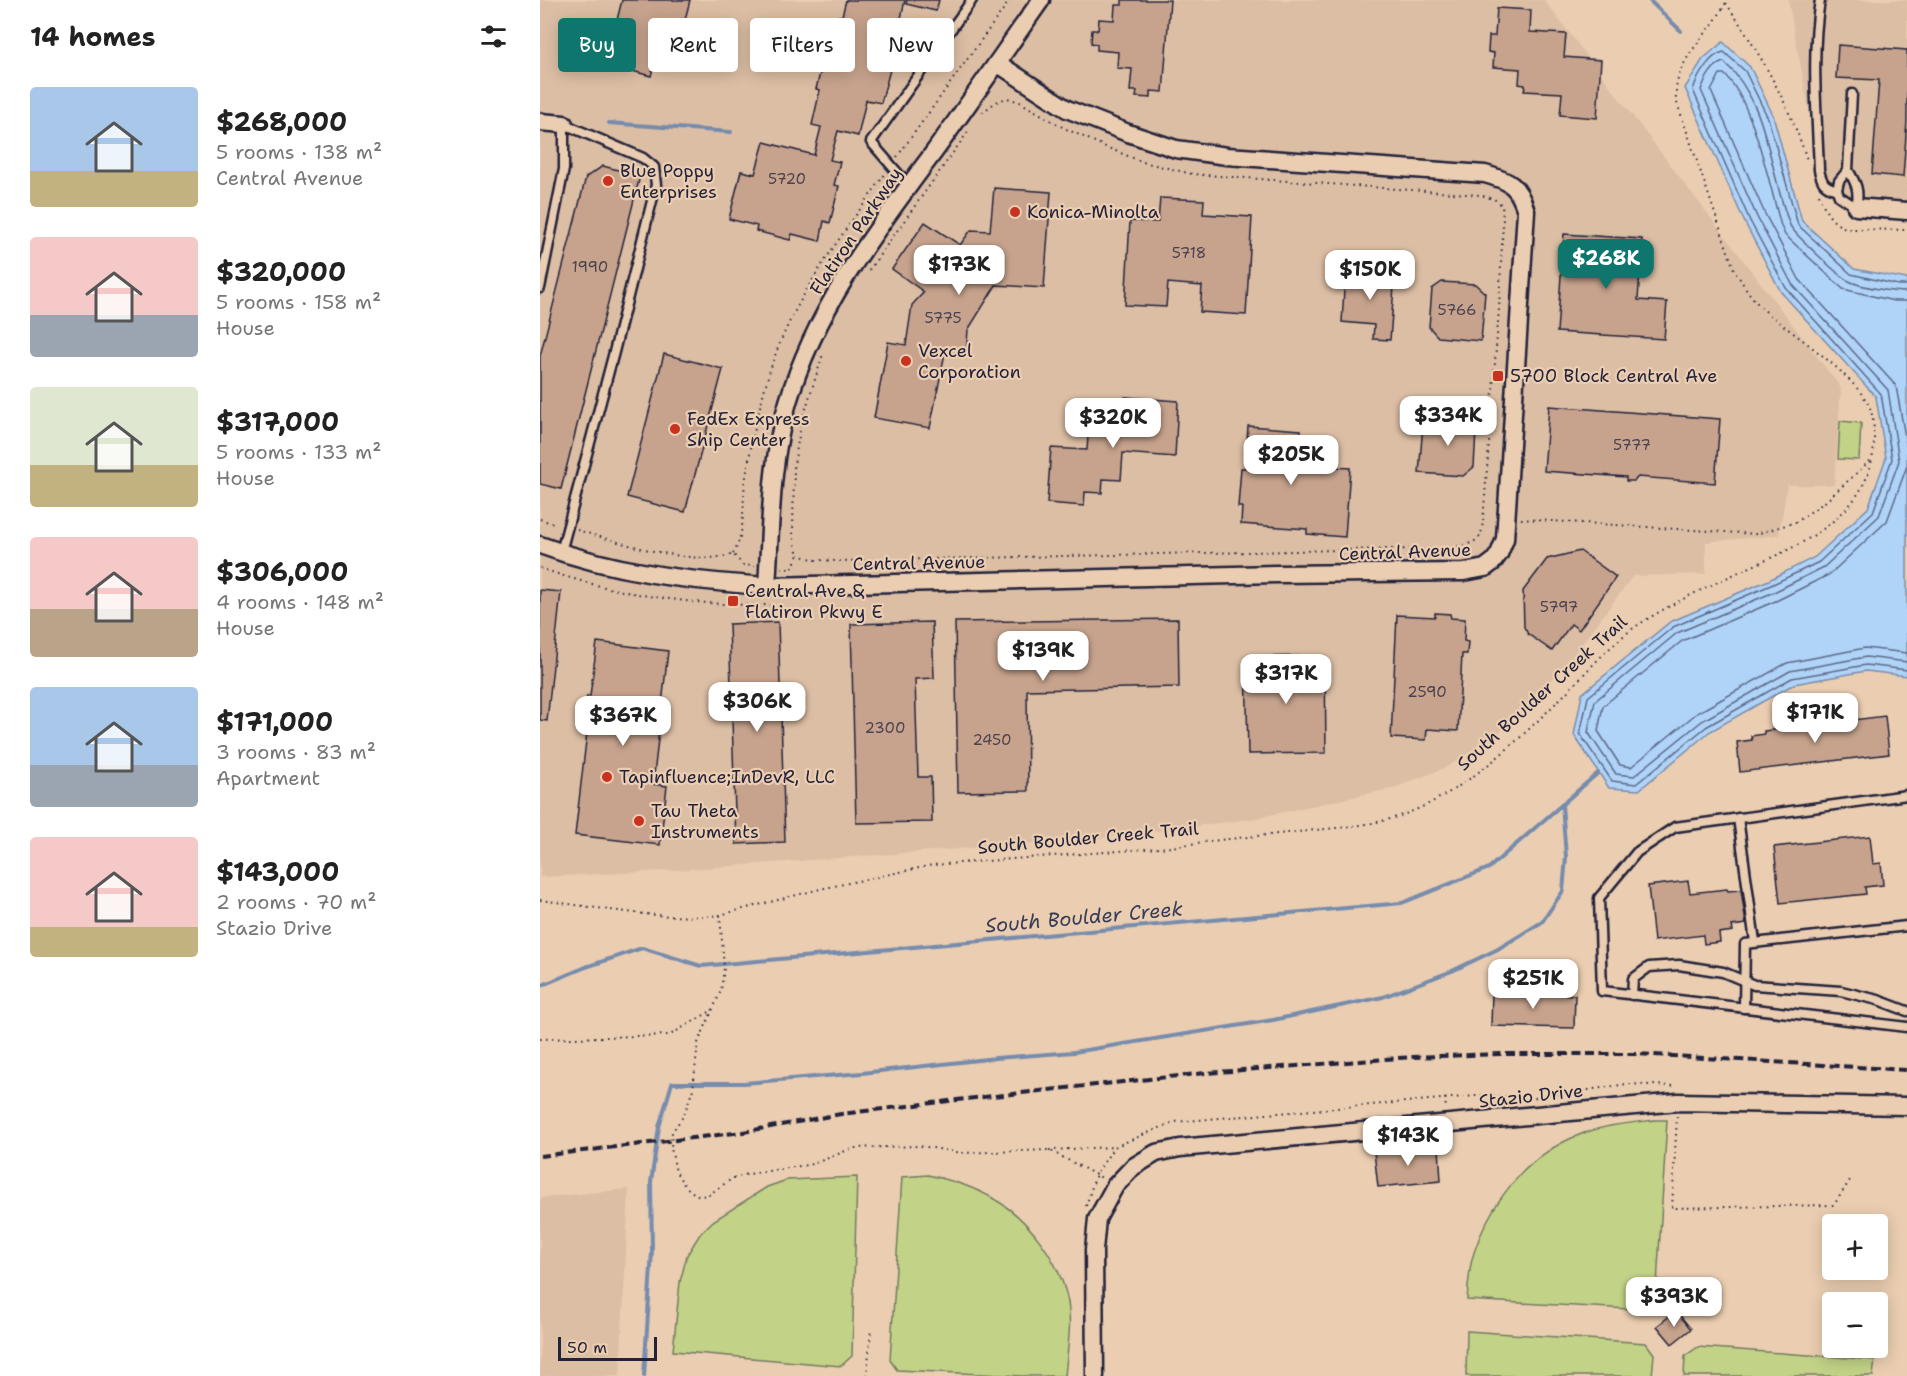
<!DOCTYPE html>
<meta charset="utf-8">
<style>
body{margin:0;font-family:"Shantell Sans",sans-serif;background:#f2f2f2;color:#222;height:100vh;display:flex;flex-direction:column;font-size:22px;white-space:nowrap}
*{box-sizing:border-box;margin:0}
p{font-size:20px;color:#767676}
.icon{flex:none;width:33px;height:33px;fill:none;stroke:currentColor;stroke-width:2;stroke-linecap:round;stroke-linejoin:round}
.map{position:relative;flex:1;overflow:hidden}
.side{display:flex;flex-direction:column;background:#fff;width:540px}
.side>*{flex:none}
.banner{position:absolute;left:18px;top:18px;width:570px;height:54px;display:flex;gap:12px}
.buttons{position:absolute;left:1282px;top:1214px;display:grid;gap:12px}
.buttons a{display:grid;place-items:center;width:66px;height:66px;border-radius:6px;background:#fff;box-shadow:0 3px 15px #0003;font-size:30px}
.scale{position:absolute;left:18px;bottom:15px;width:99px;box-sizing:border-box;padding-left:6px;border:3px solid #22223b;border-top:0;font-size:16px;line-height:21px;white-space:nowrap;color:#22223b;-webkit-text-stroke:4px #ebceb1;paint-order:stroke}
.price{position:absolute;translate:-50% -51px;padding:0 14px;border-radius:12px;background:#fff;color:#222;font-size:20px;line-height:39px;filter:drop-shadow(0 2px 3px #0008)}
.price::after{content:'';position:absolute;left:50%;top:36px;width:18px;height:14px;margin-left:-9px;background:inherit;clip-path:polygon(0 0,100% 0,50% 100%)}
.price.on{background:#0f766e;color:#fff}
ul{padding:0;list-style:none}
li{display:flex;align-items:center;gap:18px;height:150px;padding:0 30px}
li span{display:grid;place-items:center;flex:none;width:168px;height:120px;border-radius:6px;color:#555}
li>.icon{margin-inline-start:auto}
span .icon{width:72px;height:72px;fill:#fffc;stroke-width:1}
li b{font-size:26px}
h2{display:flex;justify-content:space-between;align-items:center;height:72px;padding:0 30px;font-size:26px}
.pill{padding:0 21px;border-radius:6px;background:#fff;box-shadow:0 3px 15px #0003;font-size:21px;line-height:54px}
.pill.on{background:#0f766e;color:#fff}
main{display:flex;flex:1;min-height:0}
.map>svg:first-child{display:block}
</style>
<main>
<section class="side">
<h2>14 homes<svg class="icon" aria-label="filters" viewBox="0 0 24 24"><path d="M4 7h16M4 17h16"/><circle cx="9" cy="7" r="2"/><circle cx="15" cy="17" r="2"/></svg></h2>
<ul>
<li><span style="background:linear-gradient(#a9c7e8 70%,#c2b280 0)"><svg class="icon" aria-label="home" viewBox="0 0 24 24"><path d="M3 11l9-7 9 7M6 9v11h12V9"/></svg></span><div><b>$268,000</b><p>5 rooms · 138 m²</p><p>Central Avenue</p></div></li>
<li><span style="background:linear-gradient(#f6c9c9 65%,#9aa5b1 0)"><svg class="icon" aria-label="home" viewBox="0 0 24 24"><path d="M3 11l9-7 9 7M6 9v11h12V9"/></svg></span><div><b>$320,000</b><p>5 rooms · 158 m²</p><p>House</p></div></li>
<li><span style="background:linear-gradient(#dfe7d0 65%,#c2b280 0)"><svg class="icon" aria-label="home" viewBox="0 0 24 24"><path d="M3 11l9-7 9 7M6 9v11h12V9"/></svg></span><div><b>$317,000</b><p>5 rooms · 133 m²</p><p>House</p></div></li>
<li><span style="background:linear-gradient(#f6c9c9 60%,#b9a48a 0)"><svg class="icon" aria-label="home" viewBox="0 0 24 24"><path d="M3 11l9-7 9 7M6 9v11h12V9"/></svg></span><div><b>$306,000</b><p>4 rooms · 148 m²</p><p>House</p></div></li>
<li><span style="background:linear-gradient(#a9c7e8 65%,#9aa5b1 0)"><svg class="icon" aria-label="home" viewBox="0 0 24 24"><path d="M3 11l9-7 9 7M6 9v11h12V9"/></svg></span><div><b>$171,000</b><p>3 rooms · 83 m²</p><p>Apartment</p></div></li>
<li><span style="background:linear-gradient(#f6c9c9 75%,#c2b280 0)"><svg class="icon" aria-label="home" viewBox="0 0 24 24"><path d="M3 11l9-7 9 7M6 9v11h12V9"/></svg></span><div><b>$143,000</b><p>2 rooms · 70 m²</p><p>Stazio Drive</p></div></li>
</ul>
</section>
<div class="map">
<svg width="1367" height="1376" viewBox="0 0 1367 1376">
<rect width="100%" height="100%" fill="#ebceb1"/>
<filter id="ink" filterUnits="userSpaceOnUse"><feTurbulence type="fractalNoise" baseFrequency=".0167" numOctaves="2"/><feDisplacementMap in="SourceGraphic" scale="12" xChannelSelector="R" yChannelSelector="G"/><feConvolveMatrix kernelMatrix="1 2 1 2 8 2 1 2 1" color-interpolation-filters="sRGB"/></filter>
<g filter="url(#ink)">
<g fill="#dcbea4">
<polygon points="0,0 1004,0 1301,388 1294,485 1247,485 1239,535 1166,542 1166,574 1093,576 1025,666 956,736 907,767 854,788 711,819 553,839 124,871 0,877"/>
<polygon points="1248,0 1367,0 1367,200 1285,194"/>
<polygon points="89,1189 80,1376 0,1376 0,1198"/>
</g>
<g fill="#c2d387" stroke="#727a61" stroke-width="1.5">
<polygon points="1300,421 1321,423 1319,460 1298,459"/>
<path d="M 1115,1120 L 1127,1120 L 1116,1301 L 1107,1310 L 927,1300 C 928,1286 929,1272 932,1259 C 948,1205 985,1156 1039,1135 C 1063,1125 1090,1123 1115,1120 Z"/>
<path d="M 388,1175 C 411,1180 434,1187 454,1199 C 489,1219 520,1261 528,1302 C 532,1325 527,1352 525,1376 L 483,1376 L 357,1370 L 350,1360 L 362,1177 Z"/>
<polygon points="317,1177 312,1356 301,1366 133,1351 140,1282 147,1255 160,1234 173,1221 227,1187 247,1180"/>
<polygon points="927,1331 1106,1343 1114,1354 1112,1376 926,1376"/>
<polygon points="1158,1347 1335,1360 1333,1376 1144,1376 1145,1356"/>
</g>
<polygon fill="#b0d3f8" stroke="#778cac" stroke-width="1.5" points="1183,42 1210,67 1233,115 1262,221 1314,269 1367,279 1367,676 1326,671 1254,684 1169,732 1099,790 1069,788 1034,735 1042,694 1130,622 1229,580 1275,557 1328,508 1346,458 1336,397 1241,292 1205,223 1145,88 1163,59"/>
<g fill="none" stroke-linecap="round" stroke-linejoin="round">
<g stroke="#5b6987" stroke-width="1.5">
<path d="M 1367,285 L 1358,285 L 1311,274 L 1258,225 L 1228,118 L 1205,71 L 1184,52 C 1170,54 1157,77 1153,90 L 1210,221 L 1246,288 L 1341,394 L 1352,459 L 1333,512 L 1279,562 L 1231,585 L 1133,627 L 1048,697 L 1040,734 L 1072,781 L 1096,784 L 1166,727 L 1252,678 L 1326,665 L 1367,670"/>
<path d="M 1367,292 C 1354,292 1320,287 1309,281 C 1301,278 1252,232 1250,225 C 1228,170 1230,104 1184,62 C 1173,64 1165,79 1161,90 L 1217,217 L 1252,284 L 1348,390 L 1359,461 L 1339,516 L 1284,567 L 1234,592 L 1137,633 L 1055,701 L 1048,732 L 1076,774 L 1094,776 L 1162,721 L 1250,671 L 1326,657 L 1367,662"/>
<path d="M 1367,301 L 1354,301 L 1303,289 L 1245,235 L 1241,226 C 1230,187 1213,100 1184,74 L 1180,74 L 1171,91 L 1225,214 L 1259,279 L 1356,386 L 1367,448"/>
<polyline points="1367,466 1347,521 1290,574 1238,600 1142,641 1063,706 1058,731 1080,765 1091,767 1157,713 1247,663 1325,648 1367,653"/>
</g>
<g stroke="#778cac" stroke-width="4">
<polyline points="1109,0 1141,31"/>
<polyline points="69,123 191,132"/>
<polyline points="0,986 46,967 102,948 161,966 862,903 949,868 1058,773"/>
<polyline points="104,1376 112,1251 111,1182 119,1127 132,1083 204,1083 322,1073 456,1058 534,1052 733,1020 843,997 912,971 958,949 1002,922 1023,891 1026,857 1022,805"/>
</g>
</g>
<g fill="#c7a38d" stroke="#22223b" stroke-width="1.5">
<polygon points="82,0 150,0 142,32 138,31 136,41 127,47 119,45 111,76 66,64"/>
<polygon points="306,0 365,0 358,32 360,33 341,103 326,100 318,136 298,131 290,160 300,162 294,185 299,186 290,223 284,221 280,241 252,234 250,240 216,231 217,226 189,219 201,171 215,174 224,142 274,155 281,127 272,125 280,90 276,89 286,50 290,51 298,16 302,16"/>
<polygon points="367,0 399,0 396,11 366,4"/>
<polygon points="582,0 630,0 623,92 611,91 611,98 596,97 597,91 590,91 592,69 577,68 578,52 557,50 557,44 551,43 552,30 558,30 559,19 574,20 575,5 582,5"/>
<polygon points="957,8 991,10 990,32 1026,34 1024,57 1061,60 1057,118 1020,115 1022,93 984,91 985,85 979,84 980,69 953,67 954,53 948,52 949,36 955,36"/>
<polygon points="1298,45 1367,50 1367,121 1363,177 1332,174 1339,80 1296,78"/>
<polygon points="63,166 100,176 21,489 0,484 0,356 46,177"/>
<polygon points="454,188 511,192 504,288 456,285 428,330 426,356 405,353 390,428 334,418 348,342 366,345 372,305 384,292 352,269 385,222 420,245 431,230 450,231"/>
<polygon points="620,198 664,200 663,214 712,217 706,315 660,312 662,286 628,283 626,307 585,305 590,221 618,222"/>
<polygon points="1024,234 1102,239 1098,300 1127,302 1124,339 1017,332"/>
<polygon points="822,269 855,273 850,340 833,339 834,325 802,322 805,274 821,275"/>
<polygon points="902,282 935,284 945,293 941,341 898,337 889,327 892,289"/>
<polygon points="124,354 183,369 145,512 87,497"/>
<polygon points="585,397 638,401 635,457 583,453 581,480 563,479 562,493 545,492 544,506 507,503 511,448 547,450 549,423 566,424 567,410 584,411"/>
<polygon points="1009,406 1180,419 1175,483 1098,477 1094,481 1086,481 1086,477 1004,471"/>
<polygon points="893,417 927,420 936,430 934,467 923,476 879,473 883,425"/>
<polygon points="708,426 761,430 759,465 810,468 805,537 767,534 767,529 701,524 702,507 698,507 701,468 705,468"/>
<polygon points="1040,551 1076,577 1039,630 1031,624 1012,651 988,634 984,627 983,591 1007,559"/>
<polygon points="0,590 21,592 7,721 0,720"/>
<polygon points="895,613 910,614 911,618 925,619 924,641 928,642 927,654 922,654 918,731 887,729 886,740 851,738 857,615 895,617"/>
<polygon points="638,619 639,687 487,690 488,791 418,792 415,622"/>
<polygon points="238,622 245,842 196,844 189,624"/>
<polygon points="392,622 394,678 375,679 378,777 391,777 392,822 316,823 311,624"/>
<polygon points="57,642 128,651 113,784 127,786 120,845 35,835 49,715 44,714 47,696 50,696"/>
<polygon points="785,656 786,753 708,754 706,657"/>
<polygon points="1345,716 1349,754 1200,772 1197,742 1212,740 1211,736 1224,734 1224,731"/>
<polygon points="1330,836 1333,864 1341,863 1343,885 1325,887 1326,894 1240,903 1234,847"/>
<polygon points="1148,881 1150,893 1187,889 1188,891 1201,890 1206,924 1192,926 1193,931 1179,933 1180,942 1164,944 1163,935 1114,941 1108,886"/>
<polygon points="952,992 1035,995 1034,1028 951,1026"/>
<polygon points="899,1148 901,1181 838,1187 834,1152"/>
<polygon points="1136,1311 1151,1329 1132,1344 1117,1326"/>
</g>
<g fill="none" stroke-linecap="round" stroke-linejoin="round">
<defs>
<g id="service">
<path d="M 1280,0 C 1271,56 1277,114 1279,170 C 1282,183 1284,186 1297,190"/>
<path d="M 1308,170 C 1316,183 1320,191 1316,207 L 1299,196 L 1297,190 L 1299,181 L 1308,170 L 1312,94"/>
<polyline points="369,186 331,142 432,0"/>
<polyline points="0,288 24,169 24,124 103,158 114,167 116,185 74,352 21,552"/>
<polyline points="1367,795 1135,827 1097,852 1059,898 1062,991 1367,1027"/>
<polyline points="1198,818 1215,942"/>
<polyline points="1092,995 1093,979 1109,967 1139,965 1183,972 1214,985 1301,991 1338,1000 1367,1011"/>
<polyline points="1204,1008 1205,944 1367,926"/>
</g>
<g id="minor">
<polyline points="0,122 24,124"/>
<polyline points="1316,207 1367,211"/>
<path d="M 0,545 C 73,572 149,581 227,586 L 737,574 L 924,572 L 945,568 L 953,562 L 959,554 L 965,539 L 986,211 C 978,185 970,181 945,174 L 687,156 L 636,149 L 588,133 L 527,109 L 457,63"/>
<path d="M 227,586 C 231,525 230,461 248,402 C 276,307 336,230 394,152 C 430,102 465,51 501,0"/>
<polyline points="555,1376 554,1250 557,1219 575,1186 593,1167 616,1153 640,1148 1138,1102 1367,1106"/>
</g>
</defs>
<use href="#service" stroke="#22223b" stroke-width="13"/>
<use href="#minor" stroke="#22223b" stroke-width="21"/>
<g stroke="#22223b" stroke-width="2" stroke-dasharray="1.5 4.5" stroke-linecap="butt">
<path d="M 1186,3 C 1219,52 1249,103 1267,160"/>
<polyline points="357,157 470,0"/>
<path d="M 1279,194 C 1285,210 1290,224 1309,229 L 1367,230"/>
<polyline points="329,270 430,129"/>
<polyline points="0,519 17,525"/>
<polyline points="981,519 1216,534 1256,522 1286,501 1333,458"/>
<path d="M 37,530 C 75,541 156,568 193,554 L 203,565 L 215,566"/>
<path d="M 193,554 C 206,532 202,507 205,483 C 210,450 217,416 226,384 C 247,305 299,240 345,174"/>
<path d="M 258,555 L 276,560 L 297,561 L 847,549 C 866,549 930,553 940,536 C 942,533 942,526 943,522 L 959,309 L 963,221 L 962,205 L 954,199 L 940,195 L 652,174 L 603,162 L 568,148 L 524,128 L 480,102 L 467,98 L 456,102 L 440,114"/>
<path d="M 0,568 C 73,594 152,606 230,605"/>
<polyline points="241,568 252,569 258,555 253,535 254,465 261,424 283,354"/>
<path d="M 0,900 C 56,907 124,921 180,915 L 280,889 L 393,865 L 632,847 C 676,839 721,836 767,831 C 801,827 835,826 868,813 C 929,789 981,738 1027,692 C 1048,670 1073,642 1098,625 C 1130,604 1165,588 1199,572 C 1237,555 1272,542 1302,513 C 1324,492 1335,465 1334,435 C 1334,427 1333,416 1330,408 C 1319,381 1268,344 1244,326 C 1236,319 1226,313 1219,305 C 1209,295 1202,282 1194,269 L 1136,100 C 1133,57 1172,35 1187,0"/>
<polyline points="180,915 184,968 181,991 158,1043 153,1089 144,1115 132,1132 131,1148 136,1172 145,1186 156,1195 167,1196 193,1178 209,1174 273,1164 313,1148 380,1146 422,1153 509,1150 562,1178"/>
<polyline points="0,1039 130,1035 171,1011"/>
<polyline points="905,1098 906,1109"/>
<polyline points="1137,1116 1132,1208 1294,1205 1310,1180"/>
<polyline points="509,1150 574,1147 634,1122 947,1095 989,1099 1087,1084 1135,1086"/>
<polyline points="546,1206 556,1174 574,1147"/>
<polyline points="327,1376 331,1329"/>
</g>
<use href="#service" stroke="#ebceb1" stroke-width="8"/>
<use href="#minor" stroke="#ebceb1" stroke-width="16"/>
<polyline stroke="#22223b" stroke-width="4" stroke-dasharray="9 4.5" stroke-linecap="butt" points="0,1156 203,1132 301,1114 417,1100 665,1073 872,1057 960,1054 1098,1054 1367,1070"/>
</g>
</g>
<g fill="#c8321e" stroke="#ebceb1" stroke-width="2">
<circle cx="68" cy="181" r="6"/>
<circle cx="475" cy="212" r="6"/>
<circle cx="366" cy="361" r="6"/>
<rect x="952" y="370" width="12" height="12" rx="3"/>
<circle cx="135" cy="429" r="6"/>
<rect x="187" y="595" width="12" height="12" rx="3"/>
<circle cx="67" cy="777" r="6"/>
<circle cx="99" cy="821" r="6"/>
</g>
<g text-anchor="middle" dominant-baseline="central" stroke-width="4.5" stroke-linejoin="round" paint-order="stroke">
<g font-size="15" fill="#4b4250">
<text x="247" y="179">5720</text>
<text x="649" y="253">5718</text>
<text x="50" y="267">1990</text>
<text x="917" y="310">5766</text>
<text x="403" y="318">5775</text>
<text x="1092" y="445">5777</text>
<text x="1019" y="607">5797</text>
<text x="887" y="692">2590</text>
<text x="345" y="728">2300</text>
<text x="452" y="740">2450</text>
</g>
<g font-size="18" fill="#22223b" stroke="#ebceb1" text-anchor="start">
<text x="80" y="171">Blue Poppy<tspan x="80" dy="21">Enterprises</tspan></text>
<text x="487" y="212">Konica-Minolta</text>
<text x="378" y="351">Vexcel<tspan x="378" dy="21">Corporation</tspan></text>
<text x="970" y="376">5700 Block Central Ave</text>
<text x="147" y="419">FedEx Express<tspan x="147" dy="21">Ship Center</tspan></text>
<text x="205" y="591">Central Ave &amp;<tspan x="205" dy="21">Flatiron Pkwy E</tspan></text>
<text x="79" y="777">Tapinfluence;InDevR, LLC</text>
<text x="111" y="811">Tau Theta<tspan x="111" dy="21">Instruments</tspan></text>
</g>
<g font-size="18" fill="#22223b" stroke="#ebceb1">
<text transform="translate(316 231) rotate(-56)">Flatiron Parkway</text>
<text transform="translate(865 552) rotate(-2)">Central Avenue</text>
<text transform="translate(379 563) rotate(-1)">Central Avenue</text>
<text transform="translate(1002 693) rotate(-42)">South Boulder Creek Trail</text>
<text transform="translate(548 838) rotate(-5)">South Boulder Creek Trail</text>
<text transform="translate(991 1096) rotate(-6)">Stazio Drive</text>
</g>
<g font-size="20" font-style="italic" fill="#373d57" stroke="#ebceb1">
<text transform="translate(544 917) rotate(-5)">South Boulder Creek</text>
</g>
</g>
</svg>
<div class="buttons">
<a>+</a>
<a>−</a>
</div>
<div class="scale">50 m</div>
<b class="price on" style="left:1066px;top:290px">$268K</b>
<b class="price" style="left:419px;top:296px">$173K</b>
<b class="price" style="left:830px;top:301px">$150K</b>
<b class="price" style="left:908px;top:447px">$334K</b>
<b class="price" style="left:573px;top:449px">$320K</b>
<b class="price" style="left:751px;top:486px">$205K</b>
<b class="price" style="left:503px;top:682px">$139K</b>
<b class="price" style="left:746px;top:705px">$317K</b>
<b class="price" style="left:217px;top:733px">$306K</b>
<b class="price" style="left:1275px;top:744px">$171K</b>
<b class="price" style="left:83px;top:747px">$367K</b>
<b class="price" style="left:993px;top:1010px">$251K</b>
<b class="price" style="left:868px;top:1167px">$143K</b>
<b class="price" style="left:1134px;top:1328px">$393K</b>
<div class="banner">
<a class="pill on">Buy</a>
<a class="pill">Rent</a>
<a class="pill">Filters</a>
<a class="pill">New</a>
</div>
</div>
</main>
